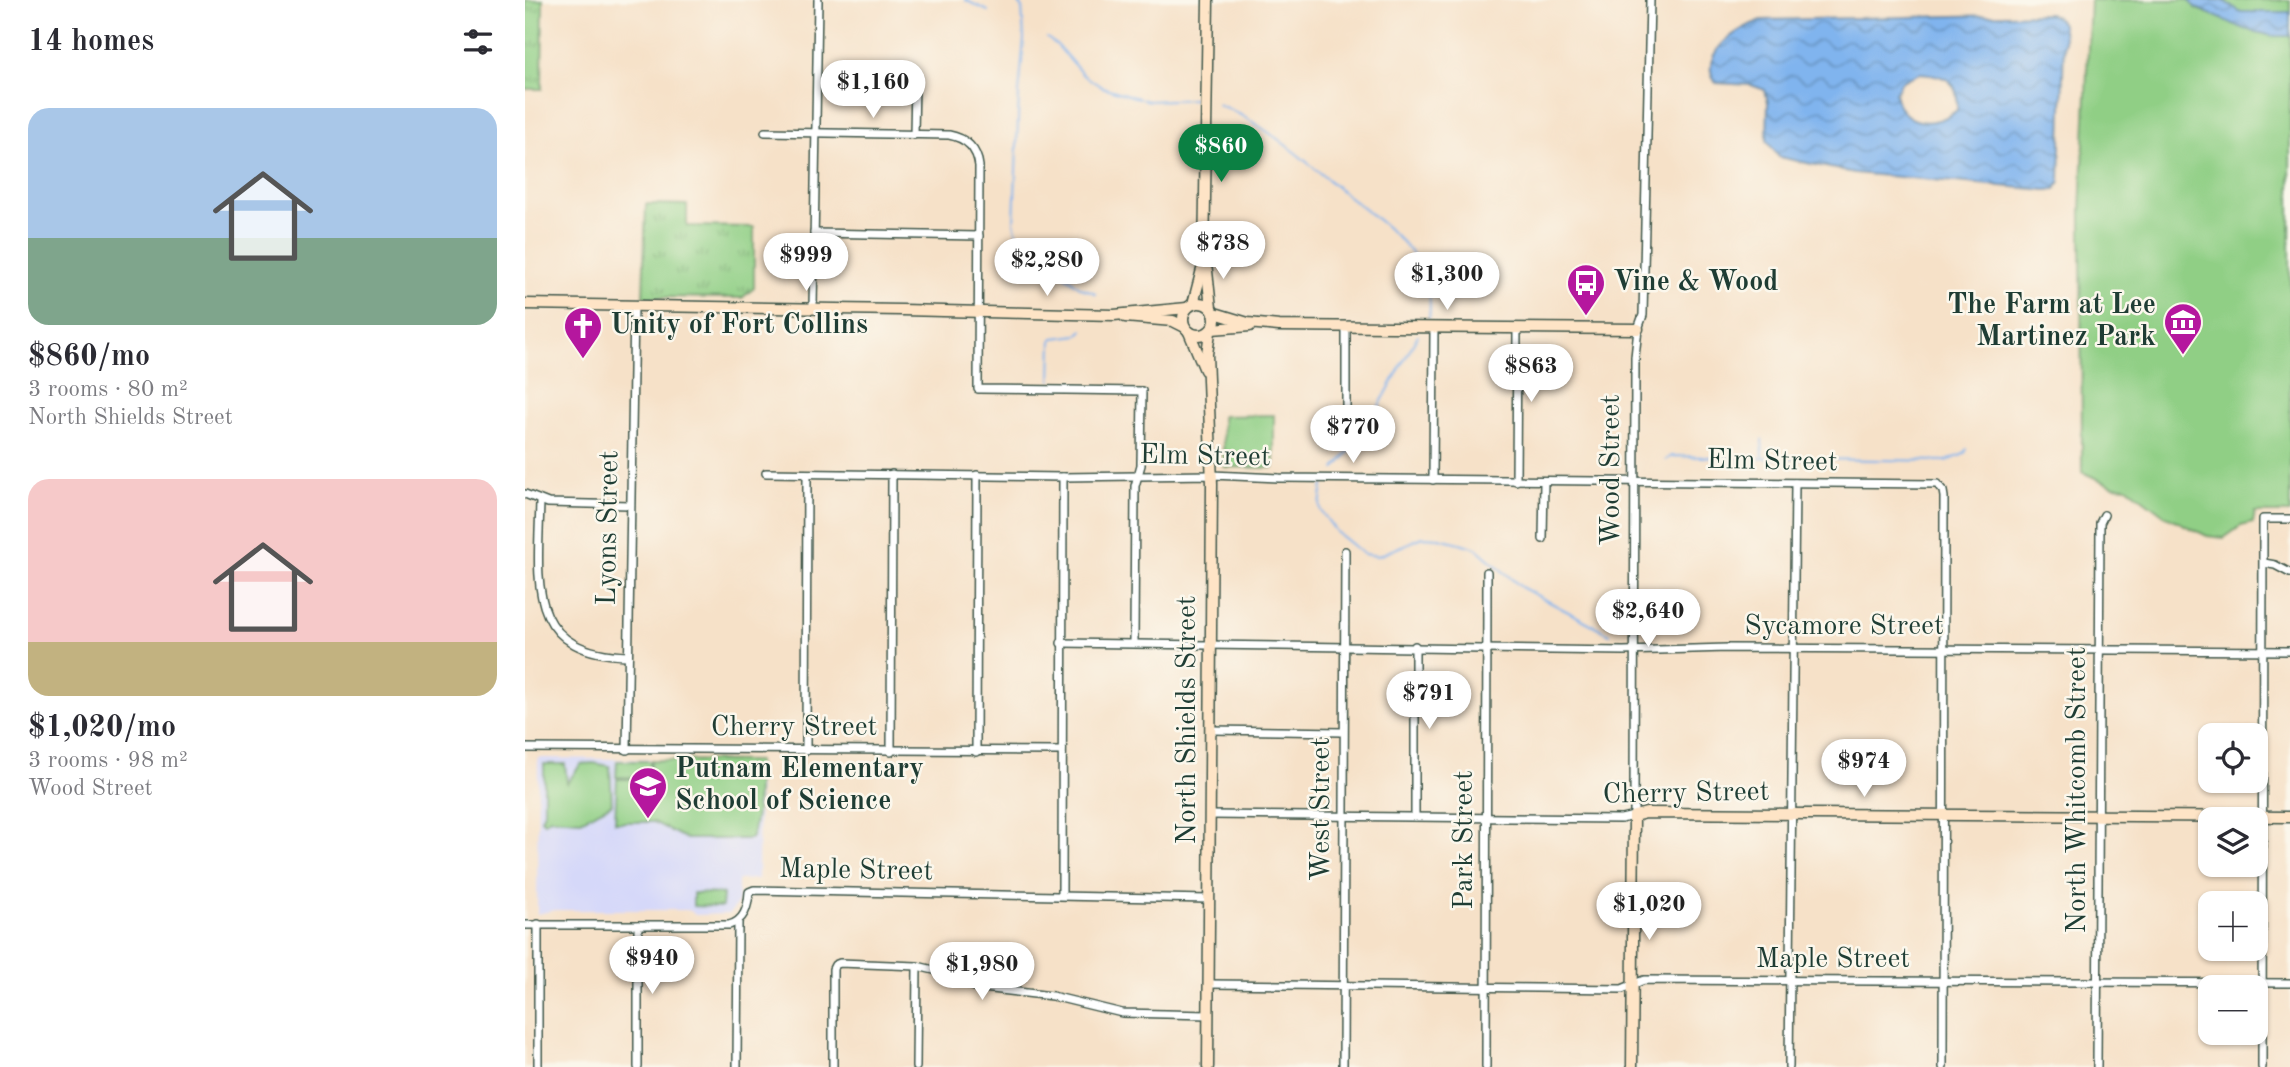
<!DOCTYPE html>
<meta charset="utf-8">
<style>
body{margin:0;font-family:"Old Standard TT",serif;background:#f7f7f7;color:#2b2b33;height:100vh;display:flex;flex-direction:column;font-size:26px;white-space:nowrap}
*{box-sizing:border-box;margin:0}
p{font-size:23px;color:#7c7c81}
.icon{flex:none;width:38px;height:38px;fill:none;stroke:currentColor;stroke-width:2;stroke-linecap:round;stroke-linejoin:round}
.map{position:relative;flex:1;overflow:hidden}
.drawer{display:flex;flex-direction:column;background:#fff;width:525px}
.drawer>*{flex:none}
.buttons{position:absolute;left:1673px;top:723px;display:grid;gap:14px}
.buttons a{display:grid;place-items:center;width:70px;height:70px;border-radius:14px;background:#fff;box-shadow:0 2px 5px #0004;font-size:35px}
.price{position:absolute;translate:-50% -60px;padding:0 16px;border-radius:24px;background:#fff;color:#222;font-size:23px;line-height:46px;filter:drop-shadow(0 2px 4px #0008)}
.price::after{content:'';position:absolute;left:50%;top:42px;width:21px;height:16px;margin-left:-10px;background:inherit;clip-path:polygon(0 0,100% 0,50% 100%)}
.price.selected{background:#0b8043;color:#fff}
ul{padding:0;list-style:none}
li{display:grid;align-content:center;gap:14px;height:371px;padding:0 28px}
li span{display:grid;place-items:center;height:217px;border-radius:21px;color:#555}
li>.icon{margin-inline-start:auto}
span .icon{width:126px;height:126px;fill:#fffc;stroke-width:1}
li b{font-size:30px}
h2{display:flex;justify-content:space-between;align-items:center;height:84px;padding:0 28px;font-size:30px}
main{display:flex;flex:1;min-height:0}
.map>svg:first-child{display:block}
</style>
<main>
<section class="drawer">
<h2>14 homes<svg class="icon" aria-label="filters" viewBox="0 0 24 24"><path d="M4 7h16M4 17h16"/><circle cx="9" cy="7" r="2"/><circle cx="15" cy="17" r="2"/></svg></h2>
<ul>
<li><span style="background:linear-gradient(#a9c7e8 60%,#7fa58c 0)"><svg class="icon" aria-label="home" viewBox="0 0 24 24"><path d="M3 11l9-7 9 7M6 9v11h12V9"/></svg></span><div><b>$860/mo</b><p>3 rooms · 80 m²</p><p>North Shields Street</p></div></li>
<li><span style="background:linear-gradient(#f6c9c9 75%,#c2b280 0)"><svg class="icon" aria-label="home" viewBox="0 0 24 24"><path d="M3 11l9-7 9 7M6 9v11h12V9"/></svg></span><div><b>$1,020/mo</b><p>3 rooms · 98 m²</p><p>Wood Street</p></div></li>
</ul>
</section>
<div class="map">
<svg width="1765" height="1067" viewBox="0 0 1765 1067">
<defs>
<pattern id="grass-tufts" width="24" height="20" patternUnits="userSpaceOnUse" patternTransform="scale(1.75)"><rect width="24" height="20" fill="#90cf85"/><path d="M3 7l-1-3M5 7V3M7 7l1-3M15 17l-1-3M17 17v-4M19 17l1-3" fill="none" stroke="#75a96e"/></pattern>
<pattern id="water-waves" width="16" height="10" patternUnits="userSpaceOnUse" patternTransform="scale(1.75)"><rect width="16" height="10" fill="#80b4ee"/><path d="M0 5q4-4 8 0t8 0" fill="none" stroke="#6894c2"/></pattern>
</defs>
<rect width="100%" height="100%" fill="#fbf7ec"/>
<filter id="ink" filterUnits="userSpaceOnUse"><feTurbulence type="fractalNoise" baseFrequency=".0143" numOctaves="2"/><feDisplacementMap in="SourceGraphic" scale="14" xChannelSelector="R" yChannelSelector="G"/><feConvolveMatrix kernelMatrix="1 2 1 2 8 2 1 2 1" color-interpolation-filters="sRGB"/></filter>
<filter id="wash" filterUnits="userSpaceOnUse"><feTurbulence type="fractalNoise" baseFrequency=".00686" numOctaves="4" result="noise"/><feDisplacementMap in="SourceGraphic" scale="28" xChannelSelector="R" yChannelSelector="G"/><feGaussianBlur stdDeviation="1.57" result="paint"/><feColorMatrix in="noise" values="0 0 0 0 0 0 0 0 0 0 0 0 0 0 0 0 0 1.4 0 .05"/><feComposite in="paint" operator="in"/></filter>
<g filter="url(#wash)">
<rect width="100%" height="100%" fill="#f6e1c8"/>
<polygon fill="#d5d8f9" points="13,758 234,761 233,879 213,880 213,903 204,914 170,915 166,911 161,910 30,910 12,914"/>
<g fill="url(#grass-tufts)" stroke="#58865c" stroke-width="2">
<polygon points="0,0 18,0 17,89 0,89"/>
<polygon points="121,204 162,205 162,226 229,227 229,288 217,298 118,297"/>
</g>
<g fill="#90cf85" stroke="#58865c" stroke-width="2">
<polygon points="1565,0 1664,0 1671,9 1748,36 1765,36 1765,513 1730,513 1728,523 1716,526 1699,538 1682,536 1639,515 1602,487 1588,486 1557,472 1556,213"/>
<polygon points="1697,0 1765,0 1765,12 1716,12"/>
<polygon points="749,415 749,468 699,467 697,416"/>
<polygon points="126,760 233,761 231,814 227,837 225,839 161,839 129,822 90,822 92,779 125,779"/>
<polygon points="92,761 125,761 125,778 91,777"/>
<polygon points="68,763 85,766 87,804 56,820 25,818 19,822 16,819 19,812 19,764 40,764 42,783 56,764"/>
<polygon points="168,893 198,894 197,907 168,906"/>
</g>
<g fill="url(#water-waves)" stroke="#507891" stroke-width="2" fill-rule="evenodd">
<polygon points="1664,0 1697,0 1716,12 1765,12 1765,36 1748,36 1720,29 1671,8"/>
<path d="M 1524,14 C 1538,18 1538,26 1539,39 L 1535,181 L 1531,189 L 1521,190 L 1329,173 L 1254,157 L 1242,141 L 1243,102 L 1240,90 L 1226,85 L 1191,83 C 1171,54 1213,28 1237,20 ZM 1395,73 C 1421,75 1435,81 1432,110 C 1409,129 1376,126 1370,93 L 1377,81 Z"/>
</g>
<g fill="none" stroke-linecap="round" stroke-linejoin="round">
<g stroke="#80b4ee" stroke-width="2">
<polyline points="440,0 463,11"/>
<path d="M 491,0 L 497,7 L 499,39 L 494,93 L 489,223 L 492,234 L 523,266 L 538,270 L 541,277 C 548,279 551,286 557,288 C 563,291 566,290 571,294"/>
<polyline points="522,38 533,46 558,75 577,87 623,101 671,99"/>
<path d="M 692,104 C 739,122 781,162 819,193 C 844,213 871,232 890,257 C 903,274 907,298 904,318"/>
<polyline points="526,380 527,340 529,338 553,335 558,330"/>
<polyline points="1237,440 1238,456"/>
<polyline points="1141,460 1147,456 1214,458"/>
<polyline points="1213,464 1216,458 1422,461 1439,454 1442,449"/>
<polyline points="810,469 840,432 893,335"/>
<polyline points="798,485 795,506 796,511 812,533 838,554 853,556 898,537 914,538 935,543 951,548 996,587 1085,634"/>
</g>
</g>
</g>
<g filter="url(#ink)">
<g fill="none" stroke-linecap="round" stroke-linejoin="round">
<defs>
<g id="street">
<path d="M 240,132 L 424,135 C 441,138 452,149 454,166 L 453,389 L 617,391 L 616,465 L 610,486 L 609,642"/>
<polyline points="389,135 390,81"/>
<polyline points="289,233 454,236"/>
<polyline points="288,308 293,0"/>
<polyline points="821,433 821,327"/>
<polyline points="241,473 538,477 687,475 754,478 1412,484 1418,491 1419,497 1418,1067"/>
<polyline points="908,480 909,327"/>
<polyline points="991,481 992,328"/>
<polyline points="0,494 23,503 105,505"/>
<path d="M 15,502 C 13,582 0,653 103,656"/>
<polyline points="1018,539 1019,481"/>
<polyline points="1739,563 1750,565 1765,573"/>
<polyline points="536,643 1098,651 1203,648 1765,651"/>
<polyline points="890,646 890,817"/>
<polyline points="686,730 818,732"/>
<polyline points="0,748 537,751"/>
<polyline points="102,750 109,306"/>
<polyline points="281,751 282,474"/>
<polyline points="366,752 367,474"/>
<polyline points="451,752 452,475"/>
<polyline points="685,815 1096,819 1109,816 1110,357 1113,329 1118,315 1125,0"/>
<polyline points="537,895 538,477"/>
<path d="M 0,925 L 204,925 C 219,921 223,908 224,892 L 229,890 L 684,899"/>
<polyline points="113,925 113,1067"/>
<polyline points="684,984 1097,989 1119,980 1765,983"/>
<polyline points="13,1067 13,924"/>
<polyline points="212,1067 213,923"/>
<polyline points="308,1067 308,969 310,965 315,963 392,966 409,970 450,987 527,996 597,1013 684,1015"/>
<polyline points="391,1067 392,966"/>
<polyline points="818,1067 820,551"/>
<polyline points="961,1067 962,572"/>
<polyline points="1264,1067 1270,483"/>
<polyline points="1572,1067 1575,523 1579,515"/>
<polyline points="1737,1067 1738,519 1765,519"/>
</g>
<g id="secondary">
<polyline points="679,262 682,271 686,308"/>
<circle cx="674" cy="319" r="16"/>
<polyline points="0,304 377,310 589,315 662,308"/>
<polyline points="668,304 679,262 683,0"/>
<polyline points="690,313 723,323 754,326 1113,329"/>
<polyline points="600,317 648,321 660,327"/>
<polyline points="687,329 725,326"/>
<polyline points="664,332 680,370"/>
<polyline points="683,1067 687,484 682,354 685,332"/>
<polyline points="1107,1067 1109,816 1121,813 1765,817"/>
</g>
</defs>
<use href="#street" stroke="#3f564a" stroke-width="10"/>
<use href="#secondary" stroke="#3f564a" stroke-width="13"/>
<use href="#street" stroke="#fff" stroke-width="7"/>
<use href="#secondary" stroke="#fee4c6" stroke-width="10"/>
</g>
</g>
<defs>
<symbol id="bus-pin" viewBox="-11 -11 22 30"><path d="M0 17L-7.5 6A9.5 9.5 0 1 1 7.5 6Z" fill="#b5179e" stroke="#fbf7ec"/><path d="M-5-6H5V4H4V6H2V4H-2V6H-4V4H-5ZM-3.5-4V0h7V-4ZM-3.5 1.2v1.5H-2V1.2ZM2 1.2v1.5H3.5V1.2Z" fill="#fff"/></symbol>
<symbol id="museum-pin" viewBox="-11 -11 22 30"><path d="M0 17L-7.5 6A9.5 9.5 0 1 1 7.5 6Z" fill="#b5179e" stroke="#fbf7ec"/><path d="M0-6L6-3V-2H-6V-3ZM-5-1h2V3h-2ZM-1-1h2V3h-2ZM3-1h2V3H3ZM-6 4H6V6H-6Z" fill="#fff"/></symbol>
<symbol id="church-pin" viewBox="-11 -11 22 30"><path d="M0 17L-7.5 6A9.5 9.5 0 1 1 7.5 6Z" fill="#b5179e" stroke="#fbf7ec"/><path d="M-1.2-6h2.4v3.5h3.3v2.4h-3.3V6h-2.4V-.1h-3.3v-2.4h3.3Z" fill="#fff"/></symbol>
<symbol id="school-pin" viewBox="-11 -11 22 30"><path d="M0 17L-7.5 6A9.5 9.5 0 1 1 7.5 6Z" fill="#b5179e" stroke="#fbf7ec"/><path d="M0-5L7-2L0 1L-7-2ZM-4 1L0 2.5L4 1V4Q0 6-4 4Z" fill="#fff"/></symbol>
</defs>
<g fill-rule="evenodd">
<use href="#bus-pin" x="1039" y="261" width="44" height="60"/>
<use href="#museum-pin" x="1636" y="300" width="44" height="60"/>
<use href="#church-pin" x="36" y="304" width="44" height="60"/>
<use href="#school-pin" x="101" y="764" width="44" height="60"/>
</g>
<g text-anchor="middle" dominant-baseline="central" stroke-width="5" stroke-linejoin="round" paint-order="stroke">
<g font-size="28" font-weight="bold" fill="#1f3d34" stroke="#fbf7ec" text-anchor="start">
<text x="1088" y="283">Vine &amp; Wood</text>
<text x="1631" y="306" text-anchor="end">The Farm at Lee<tspan x="1631" dy="32">Martinez Park</tspan></text>
<text x="85" y="326">Unity of Fort Collins</text>
<text x="150" y="770">Putnam Elementary<tspan x="150" dy="32">School of Science</tspan></text>
</g>
<g font-size="28" fill="#1f3d34" stroke="#fbf7ec">
<text transform="translate(680 457) rotate(1)">Elm Street</text>
<text transform="translate(1247 462) rotate(1)">Elm Street</text>
<text transform="translate(1087 470) rotate(-90)">Wood Street</text>
<text transform="translate(84 528) rotate(-89)">Lyons Street</text>
<text x="1319" y="627">Sycamore Street</text>
<text transform="translate(663 720) rotate(-90)">North Shields Street</text>
<text x="269" y="728">Cherry Street</text>
<text transform="translate(1553 790) rotate(-90)">North Whitcomb Street</text>
<text transform="translate(1161 794) rotate(-1)">Cherry Street</text>
<text transform="translate(797 809) rotate(-90)">West Street</text>
<text transform="translate(940 840) rotate(-90)">Park Street</text>
<text transform="translate(331 871) rotate(1)">Maple Street</text>
<text x="1308" y="960">Maple Street</text>
</g>
</g>
</svg>
<div class="buttons">
<a><svg class="icon" aria-label="locate" viewBox="0 0 24 24"><circle cx="12" cy="12" r="6"/><path d="M12 2v4M12 18v4M2 12h4M18 12h4"/></svg></a>
<a><svg class="icon" aria-label="layers" viewBox="0 0 24 24"><path d="M12 4l9 5-9 5-9-5zM3 14l9 5 9-5"/></svg></a>
<a>+</a>
<a>−</a>
</div>
<b class="price" style="left:348px;top:120px">$1,160</b>
<b class="price selected" style="left:696px;top:184px">$860</b>
<b class="price" style="left:698px;top:281px">$738</b>
<b class="price" style="left:281px;top:293px">$999</b>
<b class="price" style="left:522px;top:298px">$2,280</b>
<b class="price" style="left:922px;top:312px">$1,300</b>
<b class="price" style="left:1006px;top:404px">$863</b>
<b class="price" style="left:828px;top:465px">$770</b>
<b class="price" style="left:1123px;top:649px">$2,640</b>
<b class="price" style="left:904px;top:731px">$791</b>
<b class="price" style="left:1339px;top:799px">$974</b>
<b class="price" style="left:1124px;top:942px">$1,020</b>
<b class="price" style="left:127px;top:996px">$940</b>
<b class="price" style="left:457px;top:1002px">$1,980</b>
</div>
</main>
